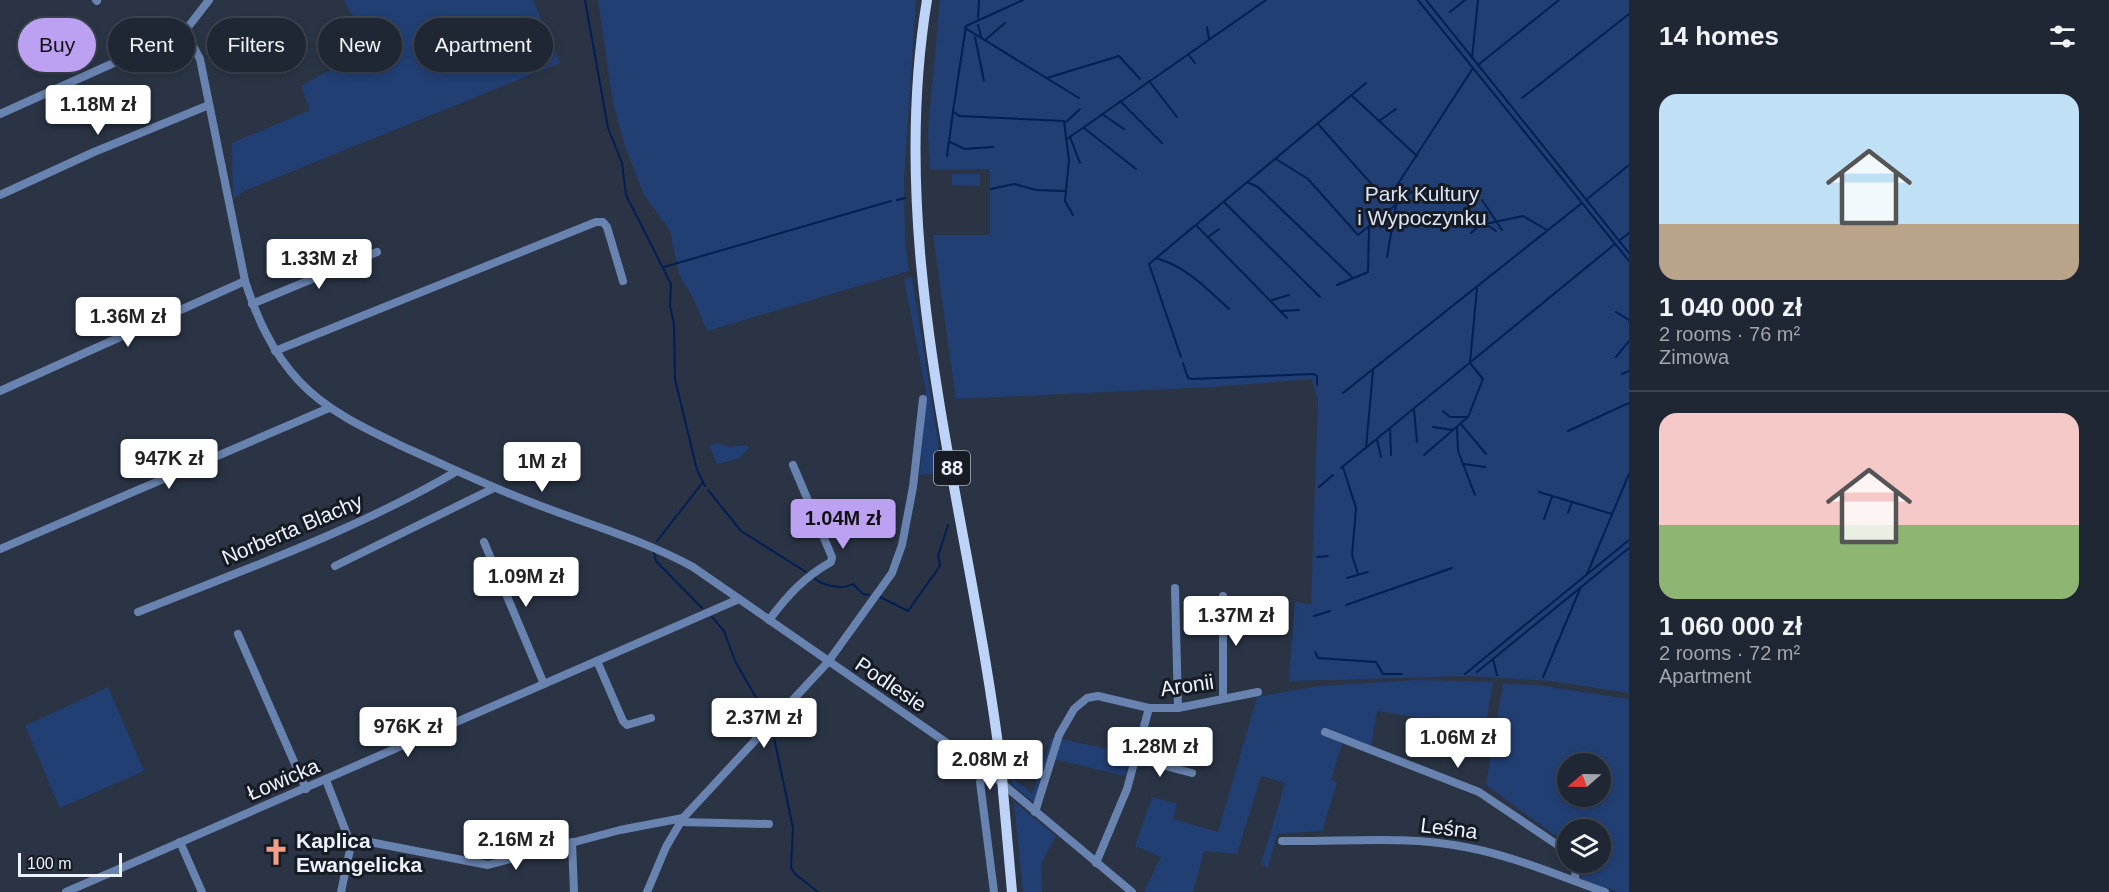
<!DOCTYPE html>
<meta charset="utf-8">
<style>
body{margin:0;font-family:Helvetica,sans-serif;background:#282f3c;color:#f1f3f6;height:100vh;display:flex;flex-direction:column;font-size:22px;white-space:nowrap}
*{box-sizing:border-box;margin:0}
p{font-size:20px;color:#a2a5ac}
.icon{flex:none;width:33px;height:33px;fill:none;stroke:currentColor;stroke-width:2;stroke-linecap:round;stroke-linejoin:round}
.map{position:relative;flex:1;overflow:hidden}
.drawer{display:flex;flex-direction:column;background:#202734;width:480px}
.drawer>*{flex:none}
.banner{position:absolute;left:18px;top:18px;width:570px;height:54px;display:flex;gap:12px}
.needle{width:39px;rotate:250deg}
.tools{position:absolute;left:1557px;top:753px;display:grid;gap:12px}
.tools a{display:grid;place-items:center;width:54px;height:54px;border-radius:50%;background:#202734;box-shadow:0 3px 9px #0003,0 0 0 2px #3d444f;font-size:30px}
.scale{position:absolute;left:18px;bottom:15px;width:104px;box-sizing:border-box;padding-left:6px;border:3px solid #ecf3ff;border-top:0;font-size:16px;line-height:21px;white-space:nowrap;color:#ecf3ff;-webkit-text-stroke:4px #171b23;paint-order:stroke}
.price{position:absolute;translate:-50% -51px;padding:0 14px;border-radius:6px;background:#fff;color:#222;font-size:20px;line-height:39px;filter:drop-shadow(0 2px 3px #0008)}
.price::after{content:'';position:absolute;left:50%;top:36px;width:18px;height:14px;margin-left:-9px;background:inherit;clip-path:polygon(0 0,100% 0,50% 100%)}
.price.selected{background:#bca0f2;color:#111}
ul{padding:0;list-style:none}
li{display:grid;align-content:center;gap:12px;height:318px;padding:0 30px}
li+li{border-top:2px solid #3d444f}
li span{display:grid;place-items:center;height:186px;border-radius:18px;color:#555}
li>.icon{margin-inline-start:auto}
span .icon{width:108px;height:108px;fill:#fffc;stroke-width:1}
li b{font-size:26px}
h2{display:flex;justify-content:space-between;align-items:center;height:72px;padding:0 30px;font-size:26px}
.tag{padding:0 21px;border-radius:27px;background:#202734;box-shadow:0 3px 9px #0003,0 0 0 2px #3d444f;font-size:21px;line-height:54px}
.tag.selected{background:#bca0f2;color:#111}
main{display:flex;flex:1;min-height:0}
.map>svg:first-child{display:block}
</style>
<main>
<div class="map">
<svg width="1629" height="892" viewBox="0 0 1629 892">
<rect width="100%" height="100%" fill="#2a3445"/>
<g fill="#223f73" fill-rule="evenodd">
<polygon points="344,0 533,0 560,63 246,190 233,198 232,143 310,110 301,86 370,48"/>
<polygon points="598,0 916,0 904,178 905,239 909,271 707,331 693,298 679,274 670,231 643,193 625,146 613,103"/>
<polygon points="940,0 1629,0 1629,693 1551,681 1469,676 1289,681 1295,602 1311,604 1318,401 1312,379 1213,387 956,399 933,235 990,235 990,169 930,170 928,132"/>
<polygon points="952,174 980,174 980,186 952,185"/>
<polygon points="912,277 938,442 939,473 920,475 926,391 904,279"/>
<polygon points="716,443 730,447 746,445 749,448 739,458 717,464 710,446"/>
<polygon points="1417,680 1493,682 1483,740 1422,718 1377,711 1371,747 1343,741 1331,780 1337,783 1322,831 1277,834 1268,868 1261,864 1285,783 1261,776 1237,854 1204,851 1193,892 1144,892 1161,857 1135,846 1152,797 1177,804 1173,819 1218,832 1257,697 1320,686"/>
<path d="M 1503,684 L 1537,685 L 1629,699 L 1629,892 L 1618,892 L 1581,879 L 1583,863 L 1600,862 L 1600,830 L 1568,830 L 1567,844 L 1486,785 ZM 1568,764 L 1600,764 L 1600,796 L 1568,796 Z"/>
<polygon points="108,687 144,771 60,808 25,726"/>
<polygon points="1052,737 1131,754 1125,776 1054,759 1041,808 1011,784 1014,779 1032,794"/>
<polygon points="1014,802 1056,836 1041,864 1042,892 1023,892"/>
</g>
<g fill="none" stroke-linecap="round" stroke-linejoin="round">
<g stroke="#021f55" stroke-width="2">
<polyline points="585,0 608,128 622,163 626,195 671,284 670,306 674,324 675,379 697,470 705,486"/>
<polyline points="1023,0 966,26 953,111 959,116 1064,121 1069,160 1065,201 1073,215"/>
<polyline points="1418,0 1629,261"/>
<polyline points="1426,0 1629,253"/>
<polyline points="1450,12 1465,0"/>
<polyline points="978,18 979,0"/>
<polyline points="978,25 981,36"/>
<polyline points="1207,27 1209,39"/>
<polyline points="965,28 1079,98"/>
<polyline points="975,37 984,81"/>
<polyline points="985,40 1005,23"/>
<polyline points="1188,54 1195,63"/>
<polyline points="1472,58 1478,0"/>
<polyline points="1478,65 1559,0"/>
<polyline points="1047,78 1119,56 1140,79"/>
<polyline points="1149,81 1177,117"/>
<polyline points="1351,95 1417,156"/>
<polyline points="1522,98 1629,14"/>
<polyline points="1120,101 1162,143"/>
<polyline points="1102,114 1124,129"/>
<polyline points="1379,121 1396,109"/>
<polyline points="1065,123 1080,109"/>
<polyline points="1318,124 1383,197 1390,196 1396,205 1387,257"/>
<polyline points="1084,128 1136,169"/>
<polyline points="1070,137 1080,163"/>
<polyline points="1067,139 1266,0"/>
<polyline points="950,142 965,149 993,147"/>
<polyline points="947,156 953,112"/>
<polyline points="1276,159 1308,179 1358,235 1413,191"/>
<polyline points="1247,182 1258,187 1353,278"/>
<polyline points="991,189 1014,184 1036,190 1065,191"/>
<polyline points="1390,196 1473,68"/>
<polyline points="897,200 905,198"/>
<polyline points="1482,200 1502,230"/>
<polyline points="1586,200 1629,165"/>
<polyline points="1224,202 1320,297"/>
<polyline points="1477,218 1496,231"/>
<polyline points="1485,224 1523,216 1547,230"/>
<polyline points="1196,225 1287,318"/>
<polyline points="1471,233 1483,222"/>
<polyline points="1208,237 1219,229"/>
<polyline points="1620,240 1629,233"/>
<path d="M 1156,258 C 1187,267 1206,288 1229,309"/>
<polyline points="664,267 891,201"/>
<polyline points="1337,285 1368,272 1369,227"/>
<polyline points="1272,300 1289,295"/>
<polyline points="1281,311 1299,310"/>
<polyline points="1616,312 1629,320"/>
<polyline points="1181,357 1149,264 1366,83"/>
<polyline points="1616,357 1629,341"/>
<polyline points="1183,363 1188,378 1192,379 1314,374 1317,376 1317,385"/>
<polyline points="1622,374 1629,371"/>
<polyline points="1343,393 1582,203"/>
<polyline points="1414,409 1417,442"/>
<polyline points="1443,411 1450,417 1468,417"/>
<polyline points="1461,424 1486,454"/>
<polyline points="1433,427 1453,430"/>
<polyline points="1457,427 1458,451 1475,495"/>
<polyline points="1390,428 1391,455"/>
<polyline points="1568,431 1629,403"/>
<polyline points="1377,440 1381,457"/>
<polyline points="1366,448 1373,371"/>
<polyline points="1424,455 1468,417 1483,379 1470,363 1477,288"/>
<polyline points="1464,464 1485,467"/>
<polyline points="1343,467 1356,508 1352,555 1358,574"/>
<polyline points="1341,468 1615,244"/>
<polyline points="1319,487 1333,475"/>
<polyline points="708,490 741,531 806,572"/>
<polyline points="1539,492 1612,514"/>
<polyline points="1568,513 1572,502"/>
<polyline points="1544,519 1552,497"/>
<polyline points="657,541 703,482"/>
<polyline points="654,552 656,561 702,608"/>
<polyline points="1317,557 1328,556"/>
<polyline points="1587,574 1629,474"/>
<path d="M 814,578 C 823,586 843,590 853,584 L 863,594 L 869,595"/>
<polyline points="1347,578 1368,572"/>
<polyline points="880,597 908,611 940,566 938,556 948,525"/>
<polyline points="1346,605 1452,568"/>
<polyline points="1314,616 1330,611"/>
<polyline points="712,617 724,631 735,661 762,708"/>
<polyline points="1315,652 1318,658 1376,662 1383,674 1402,674"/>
<polyline points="1493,659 1497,675"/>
<polyline points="1477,672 1629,548"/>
<polyline points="1465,674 1629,540"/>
<polyline points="1543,677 1580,589"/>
<polyline points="772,728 793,828 791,867 795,874 818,892"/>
</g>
<g stroke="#6983b0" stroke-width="8">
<polyline points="96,0 97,1"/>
<path d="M 185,31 L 200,59 L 245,281 C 257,318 272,352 299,381 C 328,412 368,430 406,448 C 447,466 486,485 528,501 C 583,523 640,538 693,567 L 986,770 L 1132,892"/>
<polyline points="0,114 185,31 209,0"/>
<polyline points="0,195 94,152 209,105"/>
<polyline points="252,304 377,252"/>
<polyline points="275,351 596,222 603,222 607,227 623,281"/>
<polyline points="0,391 245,281"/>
<polyline points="484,542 544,684"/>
<polyline points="0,549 329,408"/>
<polyline points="335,566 494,488"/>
<polyline points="1175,588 1178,708"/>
<polyline points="1223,596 1223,697"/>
<path d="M 138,612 C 243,570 359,529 457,471"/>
<path d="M 769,620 C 787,596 804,577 831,562 L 832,557 L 793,465"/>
<polyline points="238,634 306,789"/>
<polyline points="597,661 623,721 627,725 651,718"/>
<polyline points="1325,732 1479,792 1568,852"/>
<polyline points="1135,758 1192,773"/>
<polyline points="986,770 980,782 994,892"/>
<polyline points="326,780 351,845 341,892"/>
<polyline points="1035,812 1059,735 1074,709 1087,698 1098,696 1149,708 1178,708 1258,692"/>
<polyline points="680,822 769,824"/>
<polyline points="349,838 488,865 620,830 683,818"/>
<path d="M 1282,841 C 1342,842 1406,835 1465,847 C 1514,856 1559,876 1605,892"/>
<polyline points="180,842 202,892"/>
<polyline points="572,842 574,892"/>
<polyline points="1096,863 1127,789 1149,708"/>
<polyline points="1575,881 1576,862"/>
<polyline points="66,892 739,599"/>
<polyline points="647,892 666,847 683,818 828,662 892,573 902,545 913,487 923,399"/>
</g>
<g stroke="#bdd3f7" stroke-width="10">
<path d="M 927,0 C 884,261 972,518 1002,776"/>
<polyline points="1003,791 1012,892"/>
</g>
<polyline stroke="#bdd3f7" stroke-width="10" points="1002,776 1003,791"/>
</g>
<defs>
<symbol id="church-bare" viewBox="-9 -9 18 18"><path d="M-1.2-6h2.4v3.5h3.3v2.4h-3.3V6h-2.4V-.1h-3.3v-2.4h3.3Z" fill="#f49e87" stroke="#171b23" stroke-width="2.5" paint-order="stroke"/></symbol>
</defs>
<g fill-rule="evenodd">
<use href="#church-bare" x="257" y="833" width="38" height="38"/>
</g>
<g text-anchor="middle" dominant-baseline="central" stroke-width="6" stroke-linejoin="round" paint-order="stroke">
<rect fill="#171b23" stroke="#acb2bd" stroke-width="1.5" x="934" y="451" width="36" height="34" rx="4.5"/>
<g font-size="20" font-weight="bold" fill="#ecf3ff">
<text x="952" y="468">88</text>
</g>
<g font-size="21" fill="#d8e3f5" stroke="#171b23">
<text x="1422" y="193">Park Kultury<tspan x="1422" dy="24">i Wypoczynku</tspan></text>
</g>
<g font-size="21" fill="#ecf3ff" stroke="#171b23">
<text transform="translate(292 529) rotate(-23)">Norberta Blachy</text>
<text transform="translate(891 684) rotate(34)">Podlesie</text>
<text transform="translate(1187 685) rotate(-8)">Aronii</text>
<text transform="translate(283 779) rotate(-23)">Łowicka</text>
<text transform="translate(1449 828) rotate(7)">Leśna</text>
</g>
<g font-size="21" font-weight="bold" fill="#ecf3ff" stroke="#171b23" text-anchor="start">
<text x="296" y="840">Kaplica<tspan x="296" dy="24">Ewangelicka</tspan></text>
</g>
</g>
</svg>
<div class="tools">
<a><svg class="needle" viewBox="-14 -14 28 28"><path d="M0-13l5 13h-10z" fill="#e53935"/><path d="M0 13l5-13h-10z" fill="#a2a5ac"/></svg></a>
<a><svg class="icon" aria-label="layers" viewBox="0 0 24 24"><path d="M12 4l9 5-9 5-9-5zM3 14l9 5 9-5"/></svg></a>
</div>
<div class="scale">100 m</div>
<b class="price" style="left:98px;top:136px">1.18M zł</b>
<b class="price" style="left:319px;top:290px">1.33M zł</b>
<b class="price" style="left:128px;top:348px">1.36M zł</b>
<b class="price" style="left:169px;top:490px">947K zł</b>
<b class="price" style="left:542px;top:493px">1M zł</b>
<b class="price selected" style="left:843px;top:550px">1.04M zł</b>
<b class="price" style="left:526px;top:608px">1.09M zł</b>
<b class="price" style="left:1236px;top:647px">1.37M zł</b>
<b class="price" style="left:764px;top:749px">2.37M zł</b>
<b class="price" style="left:408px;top:758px">976K zł</b>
<b class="price" style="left:1458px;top:769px">1.06M zł</b>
<b class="price" style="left:1160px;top:778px">1.28M zł</b>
<b class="price" style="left:990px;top:791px">2.08M zł</b>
<b class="price" style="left:516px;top:871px">2.16M zł</b>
<div class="banner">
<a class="tag selected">Buy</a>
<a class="tag">Rent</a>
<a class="tag">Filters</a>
<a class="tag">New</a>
<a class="tag">Apartment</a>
</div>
</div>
<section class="drawer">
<h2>14 homes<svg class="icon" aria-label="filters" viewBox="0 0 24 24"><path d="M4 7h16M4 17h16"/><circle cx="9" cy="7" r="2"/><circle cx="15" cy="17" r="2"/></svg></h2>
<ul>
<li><span style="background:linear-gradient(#bfe0f5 70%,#b9a48a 0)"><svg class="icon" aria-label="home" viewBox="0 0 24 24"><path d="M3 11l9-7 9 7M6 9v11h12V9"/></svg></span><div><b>1 040 000 zł</b><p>2 rooms · 76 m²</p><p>Zimowa</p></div></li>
<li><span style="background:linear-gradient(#f6c9c9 60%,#8fb573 0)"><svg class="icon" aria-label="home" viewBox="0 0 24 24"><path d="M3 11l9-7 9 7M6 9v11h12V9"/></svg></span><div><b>1 060 000 zł</b><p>2 rooms · 72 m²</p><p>Apartment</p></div></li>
</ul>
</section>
</main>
